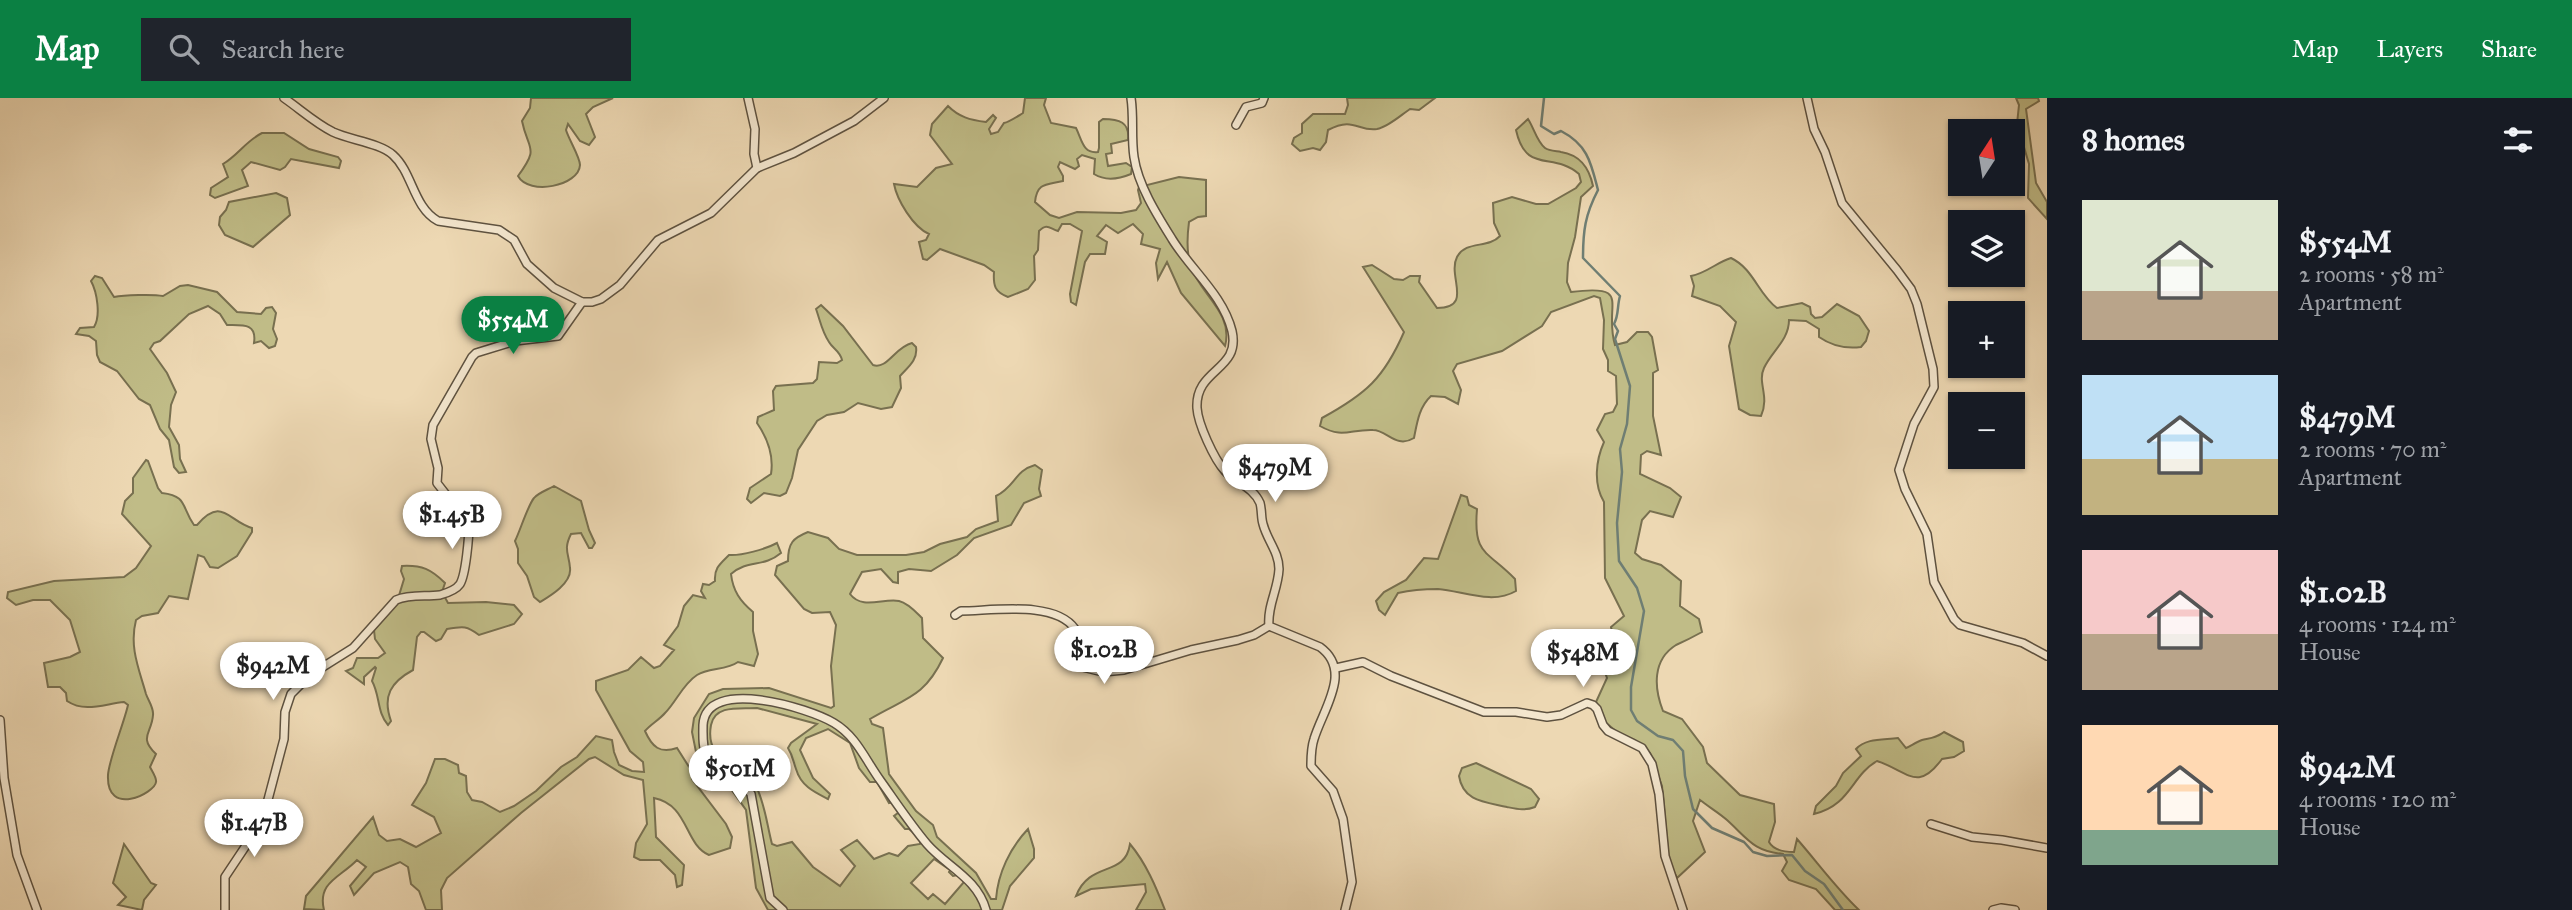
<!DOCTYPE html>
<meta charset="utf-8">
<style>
body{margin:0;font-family:"IM FELL Great Primer",serif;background:#20242c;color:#f1f3f6;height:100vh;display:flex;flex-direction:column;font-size:26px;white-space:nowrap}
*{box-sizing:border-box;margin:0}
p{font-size:23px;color:#9ea1a6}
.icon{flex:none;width:38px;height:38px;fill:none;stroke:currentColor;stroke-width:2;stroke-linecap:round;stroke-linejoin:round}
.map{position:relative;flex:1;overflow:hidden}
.side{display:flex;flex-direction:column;background:#171b24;width:525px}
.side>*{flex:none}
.needle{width:46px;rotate:12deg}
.buttons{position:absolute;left:1948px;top:21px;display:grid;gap:14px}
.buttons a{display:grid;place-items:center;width:77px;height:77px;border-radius:0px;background:#171b24;box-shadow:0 2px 5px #0004;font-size:35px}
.price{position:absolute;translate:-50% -60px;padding:0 16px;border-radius:24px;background:#fff;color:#222;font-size:23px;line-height:46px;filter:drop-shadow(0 2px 4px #0008)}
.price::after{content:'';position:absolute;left:50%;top:42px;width:21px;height:16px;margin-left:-10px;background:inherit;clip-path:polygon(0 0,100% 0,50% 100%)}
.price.on{background:#0b8043;color:#fff}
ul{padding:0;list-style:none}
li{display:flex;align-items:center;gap:21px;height:175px;padding:0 35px}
li span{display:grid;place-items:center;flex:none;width:196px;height:140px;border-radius:0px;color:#555}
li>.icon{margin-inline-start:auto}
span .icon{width:84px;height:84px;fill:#fffc;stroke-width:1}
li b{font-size:30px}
h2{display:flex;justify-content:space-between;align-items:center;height:84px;padding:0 35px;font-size:30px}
header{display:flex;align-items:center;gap:42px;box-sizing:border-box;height:98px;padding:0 35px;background:#0b8043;color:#fff}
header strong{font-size:33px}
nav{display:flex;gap:38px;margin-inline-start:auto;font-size:24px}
.search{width:490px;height:63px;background:#20242c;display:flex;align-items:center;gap:18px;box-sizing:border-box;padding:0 24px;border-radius:0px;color:#9ea1a6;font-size:26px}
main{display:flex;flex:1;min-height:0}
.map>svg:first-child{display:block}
</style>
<header>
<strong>Map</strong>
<div class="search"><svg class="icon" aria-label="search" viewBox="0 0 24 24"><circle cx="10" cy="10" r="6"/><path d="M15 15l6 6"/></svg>Search here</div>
<nav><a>Map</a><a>Layers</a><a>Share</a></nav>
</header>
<main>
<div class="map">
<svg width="2047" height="812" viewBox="0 0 2047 812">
<rect width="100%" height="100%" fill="#edd8b3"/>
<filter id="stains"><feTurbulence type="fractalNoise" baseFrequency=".00286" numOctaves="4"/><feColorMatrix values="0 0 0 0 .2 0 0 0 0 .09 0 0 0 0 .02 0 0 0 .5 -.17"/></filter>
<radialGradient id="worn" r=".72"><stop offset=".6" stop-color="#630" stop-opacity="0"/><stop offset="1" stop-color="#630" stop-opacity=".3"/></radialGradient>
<g fill="#c0bc87" stroke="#787050" stroke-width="2" fill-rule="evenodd">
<path d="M 531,0 L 613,0 L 593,9 L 586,16 L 595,39 L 589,47 L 580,43 L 568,26 L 566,32 C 569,42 580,59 580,67 C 579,88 529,98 518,78 C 540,48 528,53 522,23 L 530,10 Z"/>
<path d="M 1025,0 L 1046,0 L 1044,7 L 1051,25 L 1076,30 C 1082,42 1083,56 1098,54 L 1099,50 L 1099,24 L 1103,21 C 1119,21 1130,24 1128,42 L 1111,46 L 1112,55 L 1106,56 L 1108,68 L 1126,65 L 1132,69 L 1131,76 C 1119,81 1105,83 1094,76 L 1095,61 L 1082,57 L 1077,61 L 1079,68 L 1075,71 L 1060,64 L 1058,69 L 1063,78 L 1063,83 C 1047,87 1037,84 1035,104 L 1050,117 L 1059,120 L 1077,114 L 1121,115 L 1136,112 L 1141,105 L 1138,92 L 1139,89 L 1179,79 L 1206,82 L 1206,118 L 1198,119 L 1189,124 C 1187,139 1186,154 1191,169 C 1200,196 1234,215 1225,248 L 1181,195 L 1167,164 L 1158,181 L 1156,165 L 1160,151 L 1141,146 L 1143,136 L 1133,126 L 1118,135 L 1106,127 L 1097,138 L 1107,144 L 1105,156 L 1090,156 L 1085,164 L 1076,207 L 1071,204 L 1070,196 L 1082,133 L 1070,126 L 1062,126 L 1058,133 C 1049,130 1047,125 1039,133 L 1038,152 L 1034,158 L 1035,182 L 1028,191 L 1008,199 C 995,194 993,188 994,174 L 984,167 L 940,151 L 927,162 L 923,161 L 919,144 L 926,142 L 929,136 C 913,129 897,102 894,86 L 917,89 L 936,70 L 952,66 L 930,37 L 932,26 L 948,8 C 959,19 970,22 986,24 L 993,17 L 996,20 L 989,31 L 991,36 L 998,34 L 1004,25 C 1009,24 1018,18 1023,15 Z"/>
<path d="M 1347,0 L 1435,0 L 1419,12 L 1410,11 C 1401,17 1388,29 1377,31 C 1358,34 1354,18 1328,32 L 1326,44 L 1320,52 L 1313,50 L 1300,53 L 1292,46 L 1294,40 L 1302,35 L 1302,26 L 1313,16 L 1345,16 L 1348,7 Z"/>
<polygon points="2016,0 2038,0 2039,3 2026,11 2036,85 2047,104 2047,121 2028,100 2029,66 2017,26 2019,7"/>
<path d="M 1528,21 C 1534,30 1537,44 1545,50 C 1549,53 1556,53 1561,54 C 1580,57 1589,69 1593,88 L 1581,99 L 1575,139 L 1568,165 L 1567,184 L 1571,194 C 1634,186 1603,206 1615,247 L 1627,244 L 1637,234 L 1648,234 L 1652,239 L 1658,272 L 1653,275 L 1653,318 L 1661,357 L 1647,353 L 1641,357 L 1640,376 L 1670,390 L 1681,399 L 1673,419 L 1650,413 L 1642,422 L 1635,455 L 1642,461 L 1661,467 L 1681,483 L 1680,508 L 1699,521 L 1702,534 C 1693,539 1685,543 1676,547 C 1652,562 1654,590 1663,613 L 1682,621 L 1703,649 L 1707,665 L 1740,697 L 1774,706 L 1775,724 L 1769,744 C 1774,753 1785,754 1794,754 L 1797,741 C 1818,765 1836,790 1859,812 L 1835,812 L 1816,791 L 1789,782 L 1782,773 L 1787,764 L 1783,756 C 1753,753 1748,741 1727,722 C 1719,715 1709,709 1700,702 L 1693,723 L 1705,754 L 1677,780 L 1669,764 L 1662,688 L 1650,655 L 1635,642 L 1617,634 L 1605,624 L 1596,604 L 1607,580 L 1602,566 L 1612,556 L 1615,546 L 1611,529 L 1624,518 L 1605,480 L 1604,404 C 1593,386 1596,362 1604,344 L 1597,332 L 1605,316 L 1613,314 L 1617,306 L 1616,278 L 1608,273 L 1608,262 L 1603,251 L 1604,222 L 1600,200 L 1594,198 L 1551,214 L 1542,228 L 1502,253 L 1457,266 L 1453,273 L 1461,292 L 1458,306 L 1445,299 L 1431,298 C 1419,309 1417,325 1414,340 C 1396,351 1387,332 1373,332 C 1350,331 1343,341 1320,328 L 1322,320 C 1366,296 1384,280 1404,234 L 1363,169 L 1372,167 L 1394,181 L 1403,182 L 1410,178 L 1420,178 L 1419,184 L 1437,210 C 1474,210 1447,178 1457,159 C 1466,142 1488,151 1500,138 L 1494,125 L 1493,105 L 1512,99 L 1536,106 L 1548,106 L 1576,90 L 1581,84 L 1579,76 C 1553,53 1526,77 1516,32 Z"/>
<path d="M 262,35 L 284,35 L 309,51 L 338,59 L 341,63 L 339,70 L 291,61 L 285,69 L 280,72 L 251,64 L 242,72 L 248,88 L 215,100 L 210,97 L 211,90 L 228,79 L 223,66 C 238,57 246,43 262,35 Z"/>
<polygon points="276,95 287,100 290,117 253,149 225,137 219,127 220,119 226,112 229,104"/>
<path d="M 1731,160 C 1754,171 1758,196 1777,210 L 1802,205 L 1810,209 L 1811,216 L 1815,220 L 1822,219 L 1837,206 L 1859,218 L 1869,233 L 1866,243 L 1861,249 C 1846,251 1832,248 1819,239 L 1819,231 L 1806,223 L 1789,222 C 1789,242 1772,253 1764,270 C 1757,285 1770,298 1761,318 L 1750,317 L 1739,311 L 1729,248 L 1736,224 L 1720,208 L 1692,198 L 1694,188 L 1691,178 C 1707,175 1717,164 1731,160 Z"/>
<path d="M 95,178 L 102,180 L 114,199 C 124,197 153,196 163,198 L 180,188 L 188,187 L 217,194 L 237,214 L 261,216 L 266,210 L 272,209 L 276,215 L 273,231 L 277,241 L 275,248 L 269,250 L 261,243 L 254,245 C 257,225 243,227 227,227 L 220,216 L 208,208 L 189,216 L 160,243 L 154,245 L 150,251 L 167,275 L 176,294 L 171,307 L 169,329 L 179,347 L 180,361 L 186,374 L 179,375 L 174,369 L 169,342 L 160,331 L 150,307 L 139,301 L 117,273 L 100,264 L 97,257 L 96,243 L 89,238 L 76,236 L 80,230 L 94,229 C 101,218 97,194 91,183 Z"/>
<path d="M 821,207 L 843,228 L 873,267 C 887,272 895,249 912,245 L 916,249 C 918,262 908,269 900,278 L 901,290 L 892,309 L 881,311 L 858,305 L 844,314 L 827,317 L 817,323 L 798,352 L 792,380 L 786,395 L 780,398 L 764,395 L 751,405 L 747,401 L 750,390 L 771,376 C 774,357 768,341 757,325 L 758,319 L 774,312 L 773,293 L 776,288 L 813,285 L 817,281 L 819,264 L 837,265 L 842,262 C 840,253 833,251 829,244 C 822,234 820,222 816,211 Z"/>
<path d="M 146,362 L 148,363 L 158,390 L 162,395 C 188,398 181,409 194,427 L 197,427 C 222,398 228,423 252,430 L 252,434 L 237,458 L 218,470 L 210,469 L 204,459 L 198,457 L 188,501 L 169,498 L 158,515 L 142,518 L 136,522 C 129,549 139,571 146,596 C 148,602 154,610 153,617 C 152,635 138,639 156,656 L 150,669 C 152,673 157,680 156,684 C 155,695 106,720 108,677 C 109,661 124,625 128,607 L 124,604 C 104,606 85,615 67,603 L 66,595 L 60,589 L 48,589 L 44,565 L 70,559 L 80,554 L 70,522 L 50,502 L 33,502 L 16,507 L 7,500 L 8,494 L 54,483 L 124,479 L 136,470 L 151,448 L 122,416 L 125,403 L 133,395 L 133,380 Z"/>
<path d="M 1035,367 L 1042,372 L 1039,391 L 1041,398 L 1024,405 L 1011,427 L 974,440 L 957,457 L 931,473 L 909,471 L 898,474 L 898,485 L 893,484 L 881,471 L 862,474 L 850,496 C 862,512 883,500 899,503 C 908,505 916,514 922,520 L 923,540 L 943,560 C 924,600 905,600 870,621 L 872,626 L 883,630 L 889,676 L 916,713 L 933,727 L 937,739 L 976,775 L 991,801 L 996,801 C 998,775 1010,750 1028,731 L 1034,751 L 1034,760 L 1010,788 L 1002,812 L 768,812 L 756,790 L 746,712 L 731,691 L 698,664 L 692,634 L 694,620 L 709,596 L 723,591 L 769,590 L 831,610 L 834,608 L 831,568 L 836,527 L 830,514 L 812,515 L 804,511 L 775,477 L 777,468 L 788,463 C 788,445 793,440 808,434 L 828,440 L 839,451 L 857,457 L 906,457 L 924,454 L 940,446 L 967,439 L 976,431 L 998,423 L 996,398 C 1016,388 1014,373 1035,367 ZM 757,610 L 817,626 L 791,645 L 788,650 C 793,658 793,663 796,671 C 801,688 814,694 828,701 L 830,696 L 813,680 L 800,652 L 806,640 L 828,631 L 850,645 L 859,670 L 870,684 L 877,684 L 889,705 L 893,704 L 903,711 L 894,718 L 905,731 L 909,731 L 921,741 L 920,746 L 908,748 L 898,758 L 889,755 L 874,761 L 857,742 L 841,752 L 855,768 L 840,788 L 813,769 L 792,744 L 777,748 L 772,746 C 767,727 765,706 756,688 C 742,663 704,666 711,627 C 715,606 741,611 757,610 ZM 934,761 L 950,772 L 949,774 L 953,778 L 958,777 L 964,784 L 945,806 L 933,796 L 928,801 L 911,785 Z"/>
<path d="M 554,388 L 581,403 L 589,432 L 595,445 L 592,450 L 589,450 L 581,435 L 571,436 C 563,452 569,455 570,470 C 572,485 550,498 540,504 L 534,499 L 527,478 L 518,465 L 518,451 L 515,443 C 520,433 528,407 534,400 C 538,395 547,392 554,388 Z"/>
<path d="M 1461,397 L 1467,399 L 1469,407 L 1477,411 C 1473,458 1487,452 1515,481 L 1516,493 C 1492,507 1463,493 1438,491 C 1424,491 1411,492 1398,495 L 1385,517 L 1379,512 L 1376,503 L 1384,494 L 1406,482 L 1424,460 L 1438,461 Z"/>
<path d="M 777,445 L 781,455 C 763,470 748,461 731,476 C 733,493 740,503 753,514 L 753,533 L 758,556 L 754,568 L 738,564 C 727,572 708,570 697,577 C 683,586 676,604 665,615 C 659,622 651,626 645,633 C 652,649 660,656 677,650 L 691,672 L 692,681 L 726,726 L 732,739 L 730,750 L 709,757 C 684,746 689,707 654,700 L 656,739 L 684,767 L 682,787 L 677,789 L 675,777 L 660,762 L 640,762 L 634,759 L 636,745 L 647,726 L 643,682 L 624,677 L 595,659 L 589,661 L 521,715 L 447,780 L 441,792 L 442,812 L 426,812 L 419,793 L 411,786 L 408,769 L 400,764 L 374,775 L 354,797 L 350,788 L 366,769 L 357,762 C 341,779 317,784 324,812 L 304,811 L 306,798 L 373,719 L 379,737 L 387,743 L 400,741 L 416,749 L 441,735 L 434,719 L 412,707 L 426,685 L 435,661 L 445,661 L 458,667 L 459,675 L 466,678 L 467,694 L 472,702 L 482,704 L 500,714 L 514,708 L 536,693 L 561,669 L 577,659 L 596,638 L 612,642 L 614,654 L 619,667 L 632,673 L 644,674 L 643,664 L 630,653 L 596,592 L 596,583 L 628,572 L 641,559 L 654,570 L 660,568 L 674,552 L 664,547 L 678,528 L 684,508 L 693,497 L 705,500 L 701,493 L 703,486 L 709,487 L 715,483 C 714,470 720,466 729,457 C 741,458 766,451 777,445 Z"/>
<path d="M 402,468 C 422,467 431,471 445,485 L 442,494 L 448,505 L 486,504 L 514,507 L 522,516 L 514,526 L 479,537 C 467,528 464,528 447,531 L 441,541 L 436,543 L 424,534 L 421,534 L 417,539 L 413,572 C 391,584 382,598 391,623 L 388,627 C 377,615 380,597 372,583 L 376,570 L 375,569 L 364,579 L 364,586 L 346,573 L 353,570 L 357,560 L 378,560 L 385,555 L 375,541 L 374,532 L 397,504 L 404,481 L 401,473 Z"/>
<path d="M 1944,634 L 1963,644 L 1964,653 L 1954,659 L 1942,661 C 1917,695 1908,673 1877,663 C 1851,678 1851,707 1814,716 L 1816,708 L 1836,688 L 1843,675 L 1861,658 L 1856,651 C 1866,640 1883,642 1898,640 L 1906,650 C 1911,648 1916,644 1922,642 C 1931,640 1936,640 1944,634 Z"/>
<path d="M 1476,665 L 1531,691 L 1539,701 L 1535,709 C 1525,713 1517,711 1507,709 C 1486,704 1463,704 1459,678 L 1462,670 Z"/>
<polygon points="124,746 151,785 156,787 144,802 142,812 118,807 126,799 113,785"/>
<path d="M 1130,746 C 1146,765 1156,789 1165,812 L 1136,812 L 1146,794 L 1145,786 L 1091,791 L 1076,798 C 1090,762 1125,780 1130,746 Z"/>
</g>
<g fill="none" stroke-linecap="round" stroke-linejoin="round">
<path stroke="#6f7e73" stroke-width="2.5" d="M 1544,0 L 1541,28 L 1554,36 L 1561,33 C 1588,47 1591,65 1598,92 C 1585,117 1583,133 1583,160 L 1620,198 C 1617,208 1619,217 1614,226 L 1618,233 L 1615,241 L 1630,288 L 1627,326 L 1620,351 L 1622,374 L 1617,425 L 1619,463 L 1637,490 L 1644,513 L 1631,589 L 1631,612 L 1637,623 L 1658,638 L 1673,642 L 1683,653 L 1685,678 L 1693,711 L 1712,730 L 1744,744 L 1753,754 L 1767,758 L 1792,757 L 1805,773 L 1824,786 L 1843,812"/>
<defs>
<g id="minor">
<path d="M 284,0 C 300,11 315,25 333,34 C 350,42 380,45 393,57 C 413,75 413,109 438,123 L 499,132 L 514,142 L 527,166 L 554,190 L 582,204 L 592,204 L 601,201 L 620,187 L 658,142 L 711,115 L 757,70 L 794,55 L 854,23 L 884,0"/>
<polyline points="748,0 755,31 754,56 757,70"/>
<path d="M 1131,0 C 1134,19 1131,39 1134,59 C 1138,87 1157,117 1172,141 C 1191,172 1223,197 1232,233 C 1241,273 1195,270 1197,310 C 1198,326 1214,361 1225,373 C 1236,385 1253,389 1260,405 C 1262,412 1261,420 1263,426 C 1267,442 1279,454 1279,471 C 1278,492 1267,508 1269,528 L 1320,549 C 1353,573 1323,611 1314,641 C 1311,650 1311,659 1311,668 L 1333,693 L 1343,721 L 1352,784 L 1345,812"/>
<polyline points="1807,0 1814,31 1825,54 1842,105 1897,172 1911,191 1917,206 1933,271 1934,289 1914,326 1899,372 1905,391 1927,436 1934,484 1954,521 1960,527 2023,545 2047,558"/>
<polyline points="1236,27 1246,9 1262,5 1264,0"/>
<path d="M 955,517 L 961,513 C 991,513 1055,502 1075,531 L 1074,567 L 1103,574 L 1124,572 L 1191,552 L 1238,542 L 1254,537 L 1269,528"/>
<polyline points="1336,570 1363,564 1391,578 1484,614 1516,614 1547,619 1561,617 1587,605 1593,607 1597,611 1603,627 1608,633 1642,650 1652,666 1659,696 1665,758 1683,812"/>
<polyline points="0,622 4,680 17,757 37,812"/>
<polyline points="1931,726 1972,739 2002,742 2047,750"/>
<path d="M 225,812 L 225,779 L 251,740 L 265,713 L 284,641 L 285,614 L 291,596 L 310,577 L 353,550 L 396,502 C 410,496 426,499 440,497 C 447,495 456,492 460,486 C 466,476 469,438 469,426 L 437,385 L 438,370 L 431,341 L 433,327 L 472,259 L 476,255 L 515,243 L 558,238 L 582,204"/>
<path d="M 783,812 L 770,800 L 751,696 C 740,678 716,672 707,658 C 702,650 703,636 703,627 C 706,578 809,610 834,625 C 856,638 865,661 880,682 C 895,703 910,726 927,746 C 947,769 977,780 986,812"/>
<polyline points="1993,812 2001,810 2015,812"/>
</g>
</defs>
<use href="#minor" stroke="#5e5240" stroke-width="10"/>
<use href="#minor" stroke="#f3e6ce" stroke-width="7"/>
</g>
<rect width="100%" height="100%" filter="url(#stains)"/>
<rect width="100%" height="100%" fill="url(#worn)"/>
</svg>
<div class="buttons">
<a><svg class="needle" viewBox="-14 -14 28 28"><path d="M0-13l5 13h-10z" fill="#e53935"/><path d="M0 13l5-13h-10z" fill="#9ea1a6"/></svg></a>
<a><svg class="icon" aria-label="layers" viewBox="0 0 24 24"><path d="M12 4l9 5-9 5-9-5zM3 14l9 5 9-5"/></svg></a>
<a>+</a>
<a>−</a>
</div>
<b class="price on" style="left:513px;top:258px">$554M</b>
<b class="price" style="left:1275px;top:406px">$479M</b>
<b class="price" style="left:452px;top:453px">$1.45B</b>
<b class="price" style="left:1104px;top:588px">$1.02B</b>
<b class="price" style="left:1583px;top:591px">$548M</b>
<b class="price" style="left:273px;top:604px">$942M</b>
<b class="price" style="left:740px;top:707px">$501M</b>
<b class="price" style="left:254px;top:761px">$1.47B</b>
</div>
<section class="side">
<h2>8 homes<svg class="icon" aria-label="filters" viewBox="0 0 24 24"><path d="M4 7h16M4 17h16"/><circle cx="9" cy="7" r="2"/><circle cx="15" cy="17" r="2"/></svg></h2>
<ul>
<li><span style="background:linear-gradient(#dfe7d0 65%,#b9a48a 0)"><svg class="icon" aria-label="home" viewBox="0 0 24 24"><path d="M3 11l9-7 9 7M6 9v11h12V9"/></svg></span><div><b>$554M</b><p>2 rooms · 58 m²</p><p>Apartment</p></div></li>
<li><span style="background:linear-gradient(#bfe0f5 60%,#c2b280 0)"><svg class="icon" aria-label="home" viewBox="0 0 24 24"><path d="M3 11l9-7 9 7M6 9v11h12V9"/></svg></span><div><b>$479M</b><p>2 rooms · 70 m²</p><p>Apartment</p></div></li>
<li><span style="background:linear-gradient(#f6c9c9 60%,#b9a48a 0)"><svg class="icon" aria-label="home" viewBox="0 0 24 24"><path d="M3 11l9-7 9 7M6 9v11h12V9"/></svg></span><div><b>$1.02B</b><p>4 rooms · 124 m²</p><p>House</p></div></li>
<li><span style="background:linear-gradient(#ffd9b3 75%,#7fa58c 0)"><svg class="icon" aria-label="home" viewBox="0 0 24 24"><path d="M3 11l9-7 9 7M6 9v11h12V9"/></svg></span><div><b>$942M</b><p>4 rooms · 120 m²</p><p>House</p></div></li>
</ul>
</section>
</main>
